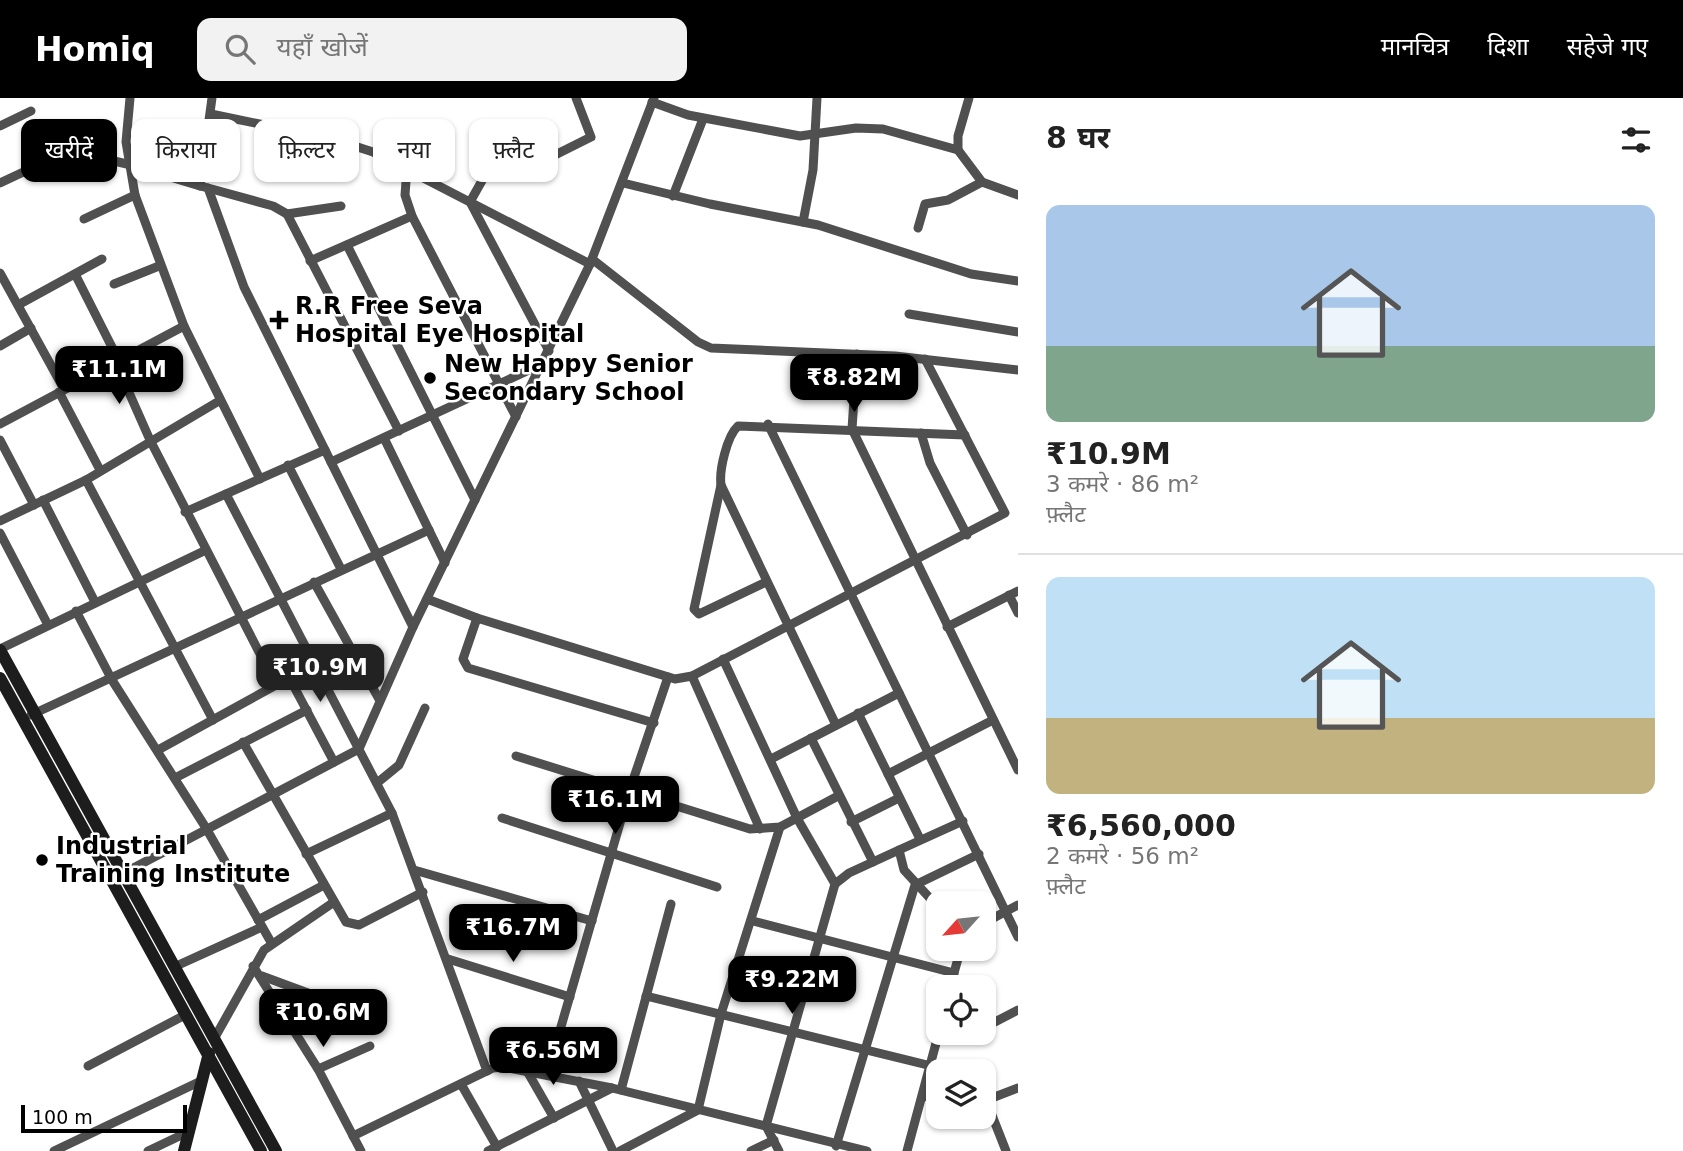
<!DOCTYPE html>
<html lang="hi">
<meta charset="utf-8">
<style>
body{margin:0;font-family:"DejaVu Sans","Noto Sans Devanagari",sans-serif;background:#f2f2f2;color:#222;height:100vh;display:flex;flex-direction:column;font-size:26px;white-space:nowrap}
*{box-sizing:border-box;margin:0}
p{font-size:23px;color:#767676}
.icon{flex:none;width:38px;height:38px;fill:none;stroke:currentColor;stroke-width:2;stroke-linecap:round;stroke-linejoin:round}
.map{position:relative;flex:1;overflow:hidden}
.panel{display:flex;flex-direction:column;background:#fff;width:665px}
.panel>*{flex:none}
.top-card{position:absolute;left:21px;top:21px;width:665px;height:63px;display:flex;gap:14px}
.needle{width:46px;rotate:243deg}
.controls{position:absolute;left:926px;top:793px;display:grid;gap:14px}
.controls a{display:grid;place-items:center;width:70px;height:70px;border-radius:14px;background:#fff;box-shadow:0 2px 5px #0004;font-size:35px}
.scale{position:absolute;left:21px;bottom:18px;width:166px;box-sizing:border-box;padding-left:7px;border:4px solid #000;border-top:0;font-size:19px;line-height:24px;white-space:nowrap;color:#000;-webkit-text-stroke:5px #fff;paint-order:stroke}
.price{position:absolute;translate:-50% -60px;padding:0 16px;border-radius:14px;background:#000;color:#fff;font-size:23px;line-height:46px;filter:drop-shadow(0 2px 4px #0008)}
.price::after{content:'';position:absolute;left:50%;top:42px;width:21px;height:16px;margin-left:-10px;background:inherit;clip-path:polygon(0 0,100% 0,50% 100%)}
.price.active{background:#222;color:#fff}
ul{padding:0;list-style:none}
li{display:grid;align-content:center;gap:14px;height:371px;padding:0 28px}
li+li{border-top:2px solid #e0e0e0}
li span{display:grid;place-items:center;height:217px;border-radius:14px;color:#555}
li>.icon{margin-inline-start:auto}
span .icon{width:126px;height:126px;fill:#fffc;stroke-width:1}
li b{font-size:30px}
h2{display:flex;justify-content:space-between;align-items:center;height:84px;padding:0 28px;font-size:30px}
.tag{padding:0 24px;border-radius:14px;background:#fff;box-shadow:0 2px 5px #0004;font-size:24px;line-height:63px}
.tag.active{background:#000;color:#fff}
header{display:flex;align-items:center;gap:42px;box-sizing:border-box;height:98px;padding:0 35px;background:#000;color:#fff}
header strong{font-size:33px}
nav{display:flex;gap:38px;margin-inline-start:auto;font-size:24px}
.search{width:490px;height:63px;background:#f2f2f2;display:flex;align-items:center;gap:18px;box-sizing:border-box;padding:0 24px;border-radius:14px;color:#767676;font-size:26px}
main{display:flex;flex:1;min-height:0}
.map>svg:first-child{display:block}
</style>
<header>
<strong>Homiq</strong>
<div class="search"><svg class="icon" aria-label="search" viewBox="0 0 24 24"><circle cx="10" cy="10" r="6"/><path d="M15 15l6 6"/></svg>यहाँ खोजें</div>
<nav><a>मानचित्र</a><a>दिशा</a><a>सहेजे गए</a></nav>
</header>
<main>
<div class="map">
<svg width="1018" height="1053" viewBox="0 0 1018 1053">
<rect width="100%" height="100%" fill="#fff"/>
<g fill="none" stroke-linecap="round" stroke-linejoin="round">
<g stroke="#505050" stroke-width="9">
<polyline points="130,0 126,44 135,97 184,228 260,381"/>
<polyline points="212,0 200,88 208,90 244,189 413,529"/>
<polyline points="652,4 688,17 800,38 856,30 883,31 958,52 982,84 1018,97"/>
<polyline points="211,16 333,41 373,54 590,166"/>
<polyline points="0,28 31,13"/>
<polyline points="511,31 470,104 549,253"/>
<polyline points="62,51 127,66 200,88"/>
<polyline points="958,52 958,38 969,0"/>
<polyline points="407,70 405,97 412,118 516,319"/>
<polyline points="523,73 591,39 576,0"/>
<polyline points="0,85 47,63"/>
<polyline points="623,85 710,106 818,127 971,176 1018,183"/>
<polyline points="208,90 273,108 287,116 341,108"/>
<polyline points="673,98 703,21"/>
<polyline points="287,116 399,333"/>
<polyline points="84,121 135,97"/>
<polyline points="803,124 813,72 817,0"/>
<polyline points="918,130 925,106 948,102 982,84"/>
<polyline points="347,147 475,402"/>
<polyline points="592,161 698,244 711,250 895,258 1018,272"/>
<polyline points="310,163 412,118"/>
<polyline points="0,175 64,291"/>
<polyline points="75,176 118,261"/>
<polyline points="114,186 159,168"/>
<polyline points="18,207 102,161"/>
<polyline points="909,216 1018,234"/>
<polyline points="0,248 31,230"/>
<polyline points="857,256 852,331 1018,672"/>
<polyline points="115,263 150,342 276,587"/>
<polyline points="59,294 100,372"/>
<polyline points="0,326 184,228"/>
<polyline points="768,326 1018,839"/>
<polyline points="921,335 930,365 967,437"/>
<polyline points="384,340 445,465"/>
<polyline points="0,342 34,407"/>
<polyline points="331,364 542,266"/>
<polyline points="288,367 341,471"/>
<polyline points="86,382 213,622"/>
<polyline points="721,387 835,625"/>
<polyline points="226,396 392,715 487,973"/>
<polyline points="43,402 95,504"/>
<polyline points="185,414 325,352"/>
<polyline points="0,423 86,382 219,303"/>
<polyline points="0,435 48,527"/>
<polyline points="314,484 379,601"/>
<path d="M 766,484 L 699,516 L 694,511 L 721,387 C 719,372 727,338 738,328 L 965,337"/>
<polyline points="1009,497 1018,515"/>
<polyline points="427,501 477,520 675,581 692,578 1005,415 925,261"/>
<polyline points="76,513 112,582 206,730 272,846"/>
<polyline points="477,520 463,561 468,570 654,625"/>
<polyline points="947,529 1018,493"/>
<polyline points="0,551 206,452"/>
<polyline points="723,561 797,720 835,786 849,775 899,752"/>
<polyline points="692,578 760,731"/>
<polyline points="858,615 920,741"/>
<polyline points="31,617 429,432"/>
<polyline points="811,640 873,764"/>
<polyline points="243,644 346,824 359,827 423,794"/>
<polyline points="158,652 276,587 291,583 334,664"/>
<polyline points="516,658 750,731 780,729 838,698"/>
<polyline points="771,661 899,595"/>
<polyline points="888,676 993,622"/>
<polyline points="175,680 307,612"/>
<polyline points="377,685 399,667 425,610"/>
<polyline points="502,720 717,789"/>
<polyline points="851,724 899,700"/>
<polyline points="306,756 392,715"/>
<polyline points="414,772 592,823"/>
<polyline points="122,776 359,651 413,529 590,166 654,0"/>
<polyline points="938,809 904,772 899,752 963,723"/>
<polyline points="258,822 324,787"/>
<polyline points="753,823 954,875"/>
<polyline points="984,825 1018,807"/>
<polyline points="448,861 570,899"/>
<polyline points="253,868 318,971 361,1053"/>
<polyline points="174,869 262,829"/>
<polyline points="262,878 354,912"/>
<polyline points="950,889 961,850"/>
<polyline points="646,898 952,973"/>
<polyline points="991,926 1018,912"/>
<polyline points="214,941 264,852 334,804"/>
<polyline points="88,968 185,917"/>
<polyline points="318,971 370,948"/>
<polyline points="527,973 554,1020"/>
<polyline points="547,977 629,694 668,579"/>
<polyline points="579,983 613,1053"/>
<polyline points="461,986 497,1049"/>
<polyline points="621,992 671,806"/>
<polyline points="923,997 938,1004"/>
<polyline points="984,997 1006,1053"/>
<polyline points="984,1003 1018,990"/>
<polyline points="353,1038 493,970 503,969 612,990 867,1053"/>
<polyline points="836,1048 915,787 979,756"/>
<polyline points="54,1053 203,982"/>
<polyline points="148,1053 190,1033"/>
<polyline points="488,1053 612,990"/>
<polyline points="620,1053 698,1012 721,916 780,729"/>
<polyline points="751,1053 774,1042"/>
<polyline points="779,1053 766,1028 835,786"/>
<polyline points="907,1053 939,934"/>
</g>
<g stroke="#1d1d1d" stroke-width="12">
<polyline points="0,552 276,1053"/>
<polyline points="0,580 261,1053"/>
<polyline points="184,1053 209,955"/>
</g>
</g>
<g fill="#000" stroke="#fff" stroke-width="2.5">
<path d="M275.5 211.5h7v7h7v7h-7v7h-7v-7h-7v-7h7z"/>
<circle cx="430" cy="280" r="7"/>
<circle cx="42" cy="762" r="7"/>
</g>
<g text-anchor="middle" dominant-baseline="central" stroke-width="5" stroke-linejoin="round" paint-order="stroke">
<g font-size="24" font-weight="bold" fill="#000" stroke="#fff" text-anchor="start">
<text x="295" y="208">R.R Free Seva<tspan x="295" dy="28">Hospital Eye Hospital</tspan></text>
<text x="444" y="266">New Happy Senior<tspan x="444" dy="28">Secondary School</tspan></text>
<text x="56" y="748">Industrial<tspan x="56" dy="28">Training Institute</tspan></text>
</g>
</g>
</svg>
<div class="controls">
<a><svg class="needle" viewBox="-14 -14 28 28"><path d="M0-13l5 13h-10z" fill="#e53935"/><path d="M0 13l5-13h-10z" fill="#767676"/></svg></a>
<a><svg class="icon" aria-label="locate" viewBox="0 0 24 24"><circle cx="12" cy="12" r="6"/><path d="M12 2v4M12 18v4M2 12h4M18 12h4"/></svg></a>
<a><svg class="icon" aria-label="layers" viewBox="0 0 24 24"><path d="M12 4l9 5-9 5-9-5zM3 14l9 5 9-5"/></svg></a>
</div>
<div class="scale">100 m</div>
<b class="price" style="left:119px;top:308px">₹11.1M</b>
<b class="price" style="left:854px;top:316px">₹8.82M</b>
<b class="price active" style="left:320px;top:606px">₹10.9M</b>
<b class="price" style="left:615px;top:738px">₹16.1M</b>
<b class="price" style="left:513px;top:866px">₹16.7M</b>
<b class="price" style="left:792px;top:918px">₹9.22M</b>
<b class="price" style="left:323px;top:951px">₹10.6M</b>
<b class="price" style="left:553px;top:989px">₹6.56M</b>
<div class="top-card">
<a class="tag active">खरीदें</a>
<a class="tag">किराया</a>
<a class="tag">फ़िल्टर</a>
<a class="tag">नया</a>
<a class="tag">फ़्लैट</a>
</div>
</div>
<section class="panel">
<h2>8 घर<svg class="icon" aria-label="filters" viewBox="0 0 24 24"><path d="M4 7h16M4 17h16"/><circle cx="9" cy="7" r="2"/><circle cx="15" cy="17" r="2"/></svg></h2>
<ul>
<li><span style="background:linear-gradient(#a9c7e8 65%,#7fa58c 0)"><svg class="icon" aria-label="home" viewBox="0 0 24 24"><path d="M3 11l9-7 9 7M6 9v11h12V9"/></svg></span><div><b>₹10.9M</b><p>3 कमरे · 86 m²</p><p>फ़्लैट</p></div></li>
<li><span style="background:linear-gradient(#bfe0f5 65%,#c2b280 0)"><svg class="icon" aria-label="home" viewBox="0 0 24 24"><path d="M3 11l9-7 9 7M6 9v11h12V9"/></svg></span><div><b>₹6,560,000</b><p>2 कमरे · 56 m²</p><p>फ़्लैट</p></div></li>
</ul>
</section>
</main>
